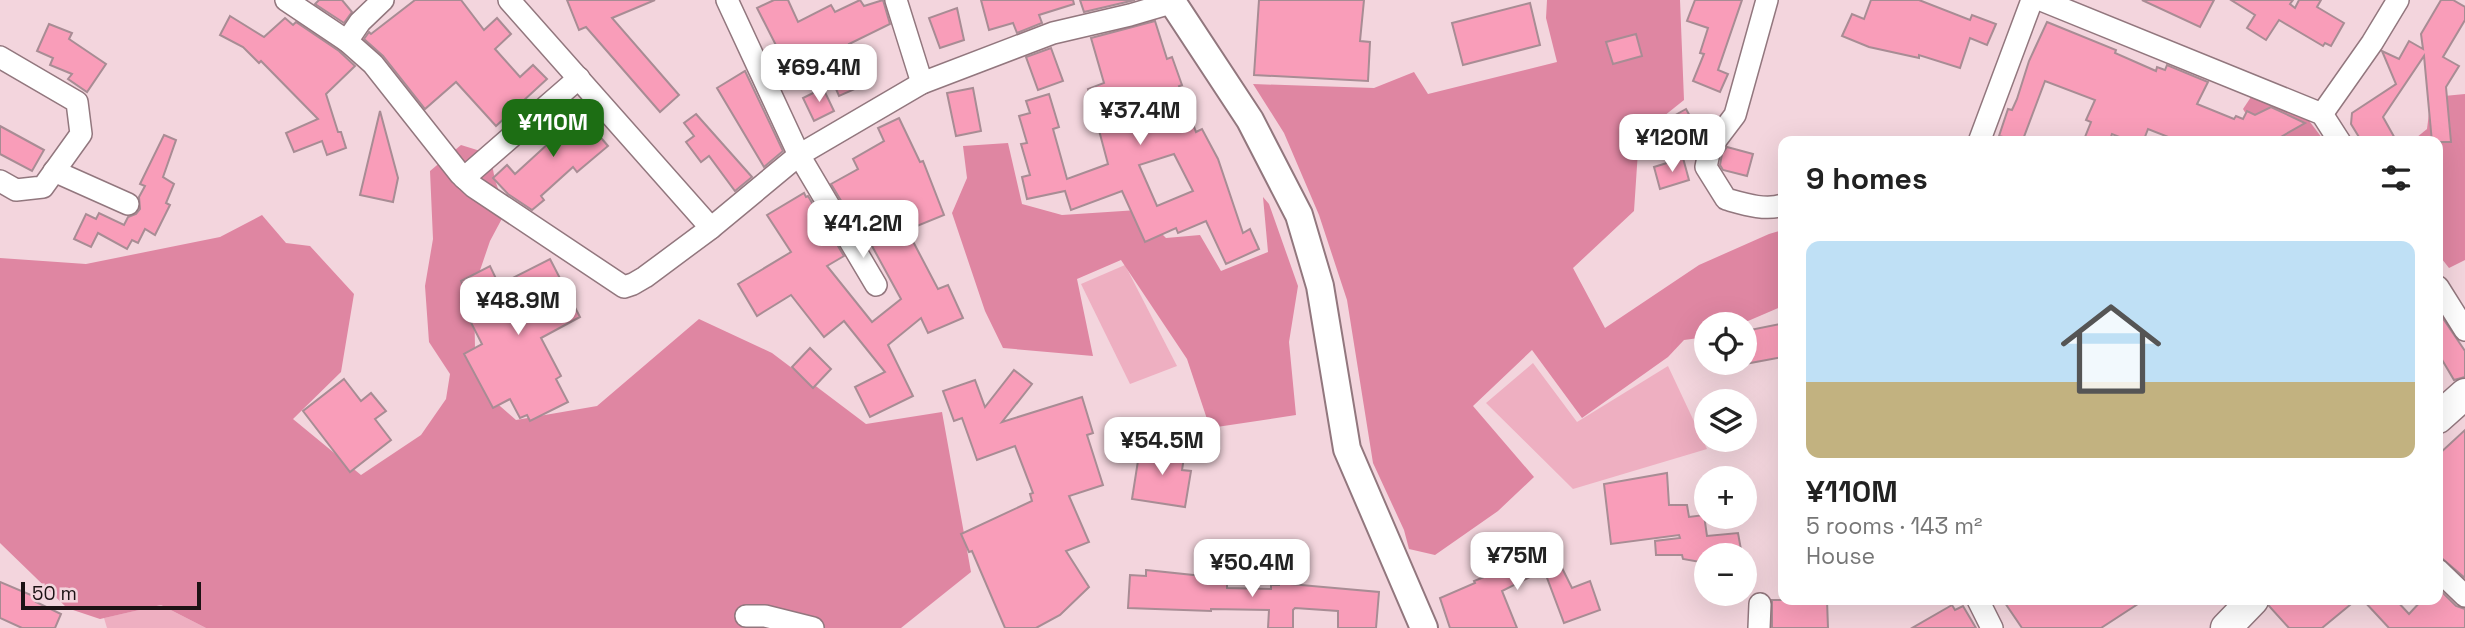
<!DOCTYPE html>
<meta charset="utf-8">
<style>
body{margin:0;font-family:"Space Grotesk",sans-serif;background:#f6f6f6;color:#222;height:100vh;display:flex;flex-direction:column;font-size:26px;white-space:nowrap}
*{box-sizing:border-box;margin:0}
p{font-size:23px;color:#767676}
.icon{flex:none;width:38px;height:38px;fill:none;stroke:currentColor;stroke-width:2;stroke-linecap:round;stroke-linejoin:round}
.map{position:relative;flex:1;overflow:hidden}
.details{position:absolute;left:1778px;top:136px;width:665px;height:469px;display:flex;flex-direction:column;background:#fff;border-radius:14px;box-shadow:0 7px 28px #0002}
.details>*{flex:none}
.buttons{position:absolute;left:1694px;top:312px;display:grid;gap:14px}
.buttons a{display:grid;place-items:center;width:63px;height:63px;border-radius:50%;background:#fff;box-shadow:0 7px 28px #0002;font-size:35px}
.scale{position:absolute;left:21px;bottom:18px;width:180px;box-sizing:border-box;padding-left:7px;border:4px solid #1c1214;border-top:0;font-size:19px;line-height:24px;white-space:nowrap;color:#1c1214;-webkit-text-stroke:5px #f3d5dd;paint-order:stroke}
.price{position:absolute;translate:-50% -60px;padding:0 16px;border-radius:14px;background:#fff;color:#222;font-size:23px;line-height:46px;filter:drop-shadow(0 2px 4px #0008)}
.price::after{content:'';position:absolute;left:50%;top:42px;width:21px;height:16px;margin-left:-10px;background:inherit;clip-path:polygon(0 0,100% 0,50% 100%)}
.price.selected{background:#1d6e14;color:#fff}
ul{padding:0;list-style:none}
li{display:grid;align-content:center;gap:14px;height:371px;padding:0 28px}
li+li{border-top:2px solid #e0e0e0}
li span{display:grid;place-items:center;height:217px;border-radius:14px;color:#555}
li>.icon{margin-inline-start:auto}
span .icon{width:126px;height:126px;fill:#fffc;stroke-width:1}
li b{font-size:30px}
h2{display:flex;justify-content:space-between;align-items:center;height:84px;padding:0 28px;font-size:30px}
.map>svg:first-child{display:block}
</style>
<div class="map">
<svg width="2465" height="628" viewBox="0 0 2465 628">
<rect width="100%" height="100%" fill="#f3d5dd"/>
<g fill="#eeafc1">
<polygon points="1125,265 1177,366 1130,384 1081,284"/>
<polygon points="1533,363 1577,422 1668,366 1707,449 1573,489 1486,403"/>
<polygon points="161,605 206,628 107,628 104,618"/>
</g>
<g fill="#df86a2">
<polygon points="1547,0 1680,0 1684,100 1639,136 1634,211 1573,268 1605,328 1699,265 1769,234 1783,230 1783,306 1741,324 1706,324 1706,337 1684,340 1668,357 1582,418 1532,350 1473,406 1534,477 1498,511 1435,555 1409,549 1404,530 1373,463 1347,300 1319,215 1284,133 1253,84 1374,88 1414,72 1428,94 1557,62 1546,18"/>
<polygon points="2465,94 2465,260 2449,268 2438,254 2438,142 2411,142 2427,129 2430,105 2444,96"/>
<polygon points="2251,97 2307,118 2325,142 2263,142 2243,109"/>
<polygon points="1008,143 1022,204 1062,215 1138,210 1166,238 1200,235 1221,271 1268,252 1263,197 1269,204 1298,286 1289,342 1296,415 1210,428 1187,359 1121,260 1077,279 1093,356 1003,348 985,311 952,213 967,178 963,146"/>
<polygon points="461,145 490,154 495,180 506,211 490,241 474,288 475,349 485,393 516,420 597,406 699,319 772,353 866,424 942,412 971,572 901,628 206,628 161,605 100,619 67,608 0,543 0,258 86,264 220,237 262,215 286,243 310,246 354,294 341,372 293,419 361,475 421,435 446,399 450,374 429,342 425,286 433,239 430,171"/>
</g>
<g fill="#f99db9" stroke="#a88c94" stroke-width="2" fill-rule="evenodd">
<polygon points="319,0 342,0 352,12 344,23 315,4"/>
<polygon points="415,0 461,0 484,30 497,18 511,34 495,49 520,77 533,65 547,79 496,126 456,82 425,109 383,56 364,39 369,32 371,34"/>
<polygon points="567,0 655,0 612,18 679,95 660,112 586,27 579,30"/>
<polygon points="774,0 788,0 798,22 831,5 835,12 860,0 864,6 883,0 890,24 849,44 866,84 839,96 819,49 786,65 757,8"/>
<polygon points="981,0 1073,0 1074,4 1039,15 1042,23 1017,33 1013,23 989,30"/>
<polygon points="1080,0 1135,0 1084,12"/>
<polygon points="1259,0 1364,0 1360,41 1370,42 1368,81 1254,75"/>
<polygon points="1695,0 1742,0 1718,70 1728,74 1720,92 1693,81 1704,54 1700,53 1708,28 1687,21"/>
<polygon points="1871,0 1919,0 1970,20 1972,15 1996,24 1987,45 1970,38 1960,68 1919,55 1919,58 1869,47 1842,36 1852,14 1864,19"/>
<polygon points="2142,0 2214,0 2200,27"/>
<polygon points="2231,0 2293,0 2290,4 2295,8 2299,0 2321,0 2317,7 2344,23 2331,46 2325,43 2323,46 2279,20 2266,40 2247,28 2255,15"/>
<polygon points="2441,0 2453,0 2465,7 2465,20 2443,57 2459,66 2446,87 2451,142 2432,142 2424,56 2383,117 2397,142 2362,142 2351,124 2352,113 2396,84 2382,51 2399,59 2409,41 2423,49 2421,34"/>
<polygon points="1530,3 1540,45 1463,65 1452,23"/>
<polygon points="957,8 964,40 940,48 929,18"/>
<polygon points="230,16 264,37 285,18 293,25 296,22 339,51 355,66 326,94 338,132 341,132 346,148 327,155 322,141 294,152 286,133 318,119 261,61 259,63 243,47 220,35"/>
<path d="M 1155,21 L 1167,59 L 1172,57 L 1182,85 L 1179,86 L 1196,132 L 1202,129 L 1218,159 L 1243,233 L 1250,229 L 1259,249 L 1226,264 L 1206,221 L 1178,233 L 1176,228 L 1145,242 L 1122,191 L 1071,210 L 1065,191 L 1027,199 L 1022,177 L 1030,175 L 1021,144 L 1027,143 L 1019,116 L 1030,113 L 1026,101 L 1049,94 L 1059,127 L 1053,129 L 1067,179 L 1108,164 L 1088,89 L 1104,83 L 1091,38 ZM 1174,154 L 1193,191 L 1157,206 L 1139,165 Z"/>
<polygon points="2047,22 2116,50 2115,53 2156,71 2157,67 2165,70 2167,65 2208,82 2197,104 2234,119 2236,116 2243,119 2247,111 2255,115 2271,107 2305,123 2272,142 2181,142 2148,129 2143,142 2132,142 2112,134 2109,142 2083,142 2091,122 2086,120 2095,100 2045,81 2022,142 1999,136 2008,109 2012,110 2017,99 2029,61"/>
<polygon points="49,24 72,33 69,39 106,64 87,92 68,79 72,74 50,65 53,58 37,51"/>
<polygon points="1636,34 1642,56 1613,64 1606,42"/>
<polygon points="1051,48 1063,81 1038,90 1026,57"/>
<polygon points="745,71 783,151 764,167 717,88"/>
<polygon points="823,88 834,111 814,121 803,98"/>
<polygon points="973,88 981,131 956,136 947,93"/>
<polygon points="573,105 608,146 577,172 573,167 541,196 544,200 532,210 508,194 493,178 507,165 515,174 550,142 541,133"/>
<polygon points="1686,109 1696,127 1663,143 1656,126"/>
<polygon points="380,111 398,178 393,202 360,195"/>
<polygon points="696,114 752,177 735,191 709,156 701,162 686,142 694,136 684,123"/>
<polygon points="899,118 920,162 923,161 944,215 907,230 938,289 948,285 963,318 928,333 921,318 888,345 913,396 870,417 855,387 885,372 844,321 824,337 791,295 757,316 738,284 791,252 767,215 804,193 806,197 808,196 844,256 827,266 872,322 901,299 872,246 869,242 867,244 831,184 858,169 853,159 884,141 878,128"/>
<polygon points="0,126 44,150 32,171 0,154"/>
<polygon points="164,135 176,140 163,177 174,184 166,203 170,205 155,235 145,229 138,243 132,240 127,249 98,233 91,247 74,239 86,214 96,219 99,213 124,225 128,217 136,214 140,209 139,197 145,186 140,184"/>
<polygon points="1727,147 1753,154 1747,176 1723,170 1720,165 1722,154"/>
<polygon points="1683,158 1689,180 1660,189 1654,167"/>
<polygon points="550,259 580,317 541,338 561,376 556,379 568,402 530,421 527,415 520,418 510,399 493,408 464,354 482,344 461,303 470,299 461,281 490,266 499,285"/>
<polygon points="2438,311 2465,351 2465,377 2454,380 2438,353"/>
<polygon points="1780,324 1783,357 1745,364 1745,331"/>
<polygon points="810,348 831,369 813,388 792,367"/>
<polygon points="1014,370 1032,384 1002,422 1082,397 1093,433 1087,435 1103,485 1069,496 1089,542 1066,551 1089,587 1060,615 1036,628 1005,628 972,551 969,552 961,534 1032,501 1030,494 1033,493 1015,446 977,460 962,418 954,421 943,391 975,380 985,407"/>
<polygon points="344,379 361,401 371,393 386,411 375,419 391,440 350,472 303,411"/>
<polygon points="2465,430 2465,578 2438,555 2438,455"/>
<polygon points="1140,448 1185,451 1182,470 1191,471 1185,507 1132,499"/>
<polygon points="1667,473 1669,505 1687,505 1689,517 1704,515 1707,536 1738,533 1742,555 1706,555 1706,563 1683,559 1682,555 1656,555 1655,541 1680,538 1679,535 1611,544 1604,484"/>
<polygon points="1546,536 1572,588 1590,581 1600,610 1564,623 1544,570 1502,591 1517,628 1450,628 1440,598 1475,583 1474,581 1509,567 1505,559 1535,544 1534,541"/>
<polygon points="1146,570 1212,577 1212,583 1227,583 1227,588 1271,589 1271,585 1279,585 1279,583 1379,592 1376,628 1338,628 1338,611 1295,608 1293,610 1293,628 1268,628 1269,610 1211,609 1211,611 1128,608 1130,575 1146,576"/>
<polygon points="0,582 38,598 36,602 61,614 55,628 22,628 0,618"/>
<polygon points="2438,588 2456,606 2465,609 2465,628 2389,628 2363,600 2396,600 2409,614 2422,600 2438,600"/>
<polygon points="1772,600 1827,600 1828,628 1772,628"/>
<polygon points="2003,600 2144,600 2101,628 2022,628"/>
<polygon points="2270,600 2356,600 2322,628 2289,628 2269,606"/>
<polygon points="1952,605 1955,610 1963,606 1976,628 1912,628"/>
</g>
<g fill="none" stroke-linecap="round" stroke-linejoin="round">
<defs>
<g id="minor">
<polyline points="286,0 347,41 373,64 460,174 474,187 624,287 633,284 645,277 711,228 799,155 922,83 1053,33 1130,15 1171,3"/>
<polyline points="509,0 711,228"/>
<polyline points="727,0 799,155 876,285"/>
<polyline points="896,0 922,83"/>
<path d="M 1767,0 L 1735,115 L 1710,148 L 1706,167 L 1726,199 C 1744,204 1765,211 1783,205"/>
<polyline points="2041,0 2322,114 2340,142"/>
<polyline points="347,41 360,22 383,0"/>
<polyline points="0,57 77,102 81,134 43,187 16,190 0,181"/>
<polyline points="2322,114 2372,43 2398,0"/>
<polyline points="1979,142 2032,0"/>
<polyline points="54,171 128,204"/>
<polyline points="464,178 579,78"/>
<polyline points="2438,287 2465,330"/>
<polyline points="2438,570 2465,596"/>
<polyline points="1978,600 1992,628"/>
<polyline points="746,616 765,616 813,628"/>
<polyline points="1759,628 1760,604"/>
</g>
<polyline id="tertiary" points="1171,0 1250,120 1299,215 1320,286 1347,449 1424,628"/>
<g id="secondary">
<polyline points="2438,418 2465,394"/>
<polyline points="2226,628 2253,600"/>
</g>
</defs>
<use href="#minor" stroke="#92777e" stroke-width="24"/>
<use href="#tertiary" stroke="#92777e" stroke-width="30"/>
<use href="#secondary" stroke="#92777e" stroke-width="33"/>
<use href="#minor" stroke="#fff" stroke-width="21"/>
<use href="#tertiary" stroke="#fff" stroke-width="26"/>
<use href="#secondary" stroke="#fff" stroke-width="30"/>
</g>
</svg>
<div class="buttons">
<a><svg class="icon" aria-label="locate" viewBox="0 0 24 24"><circle cx="12" cy="12" r="6"/><path d="M12 2v4M12 18v4M2 12h4M18 12h4"/></svg></a>
<a><svg class="icon" aria-label="layers" viewBox="0 0 24 24"><path d="M12 4l9 5-9 5-9-5zM3 14l9 5 9-5"/></svg></a>
<a>+</a>
<a>−</a>
</div>
<div class="scale">50 m</div>
<b class="price" style="left:819px;top:104px">¥69.4M</b>
<b class="price" style="left:1140px;top:147px">¥37.4M</b>
<b class="price selected" style="left:553px;top:159px">¥110M</b>
<b class="price" style="left:1672px;top:174px">¥120M</b>
<b class="price" style="left:863px;top:260px">¥41.2M</b>
<b class="price" style="left:518px;top:337px">¥48.9M</b>
<b class="price" style="left:1162px;top:477px">¥54.5M</b>
<b class="price" style="left:1517px;top:592px">¥75M</b>
<b class="price" style="left:1252px;top:599px">¥50.4M</b>
<section class="details">
<h2>9 homes<svg class="icon" aria-label="filters" viewBox="0 0 24 24"><path d="M4 7h16M4 17h16"/><circle cx="9" cy="7" r="2"/><circle cx="15" cy="17" r="2"/></svg></h2>
<ul>
<li><span style="background:linear-gradient(#bfe0f5 65%,#c2b280 0)"><svg class="icon" aria-label="home" viewBox="0 0 24 24"><path d="M3 11l9-7 9 7M6 9v11h12V9"/></svg></span><div><b>¥110M</b><p>5 rooms · 143 m²</p><p>House</p></div></li>
</ul>
</section>
</div>
